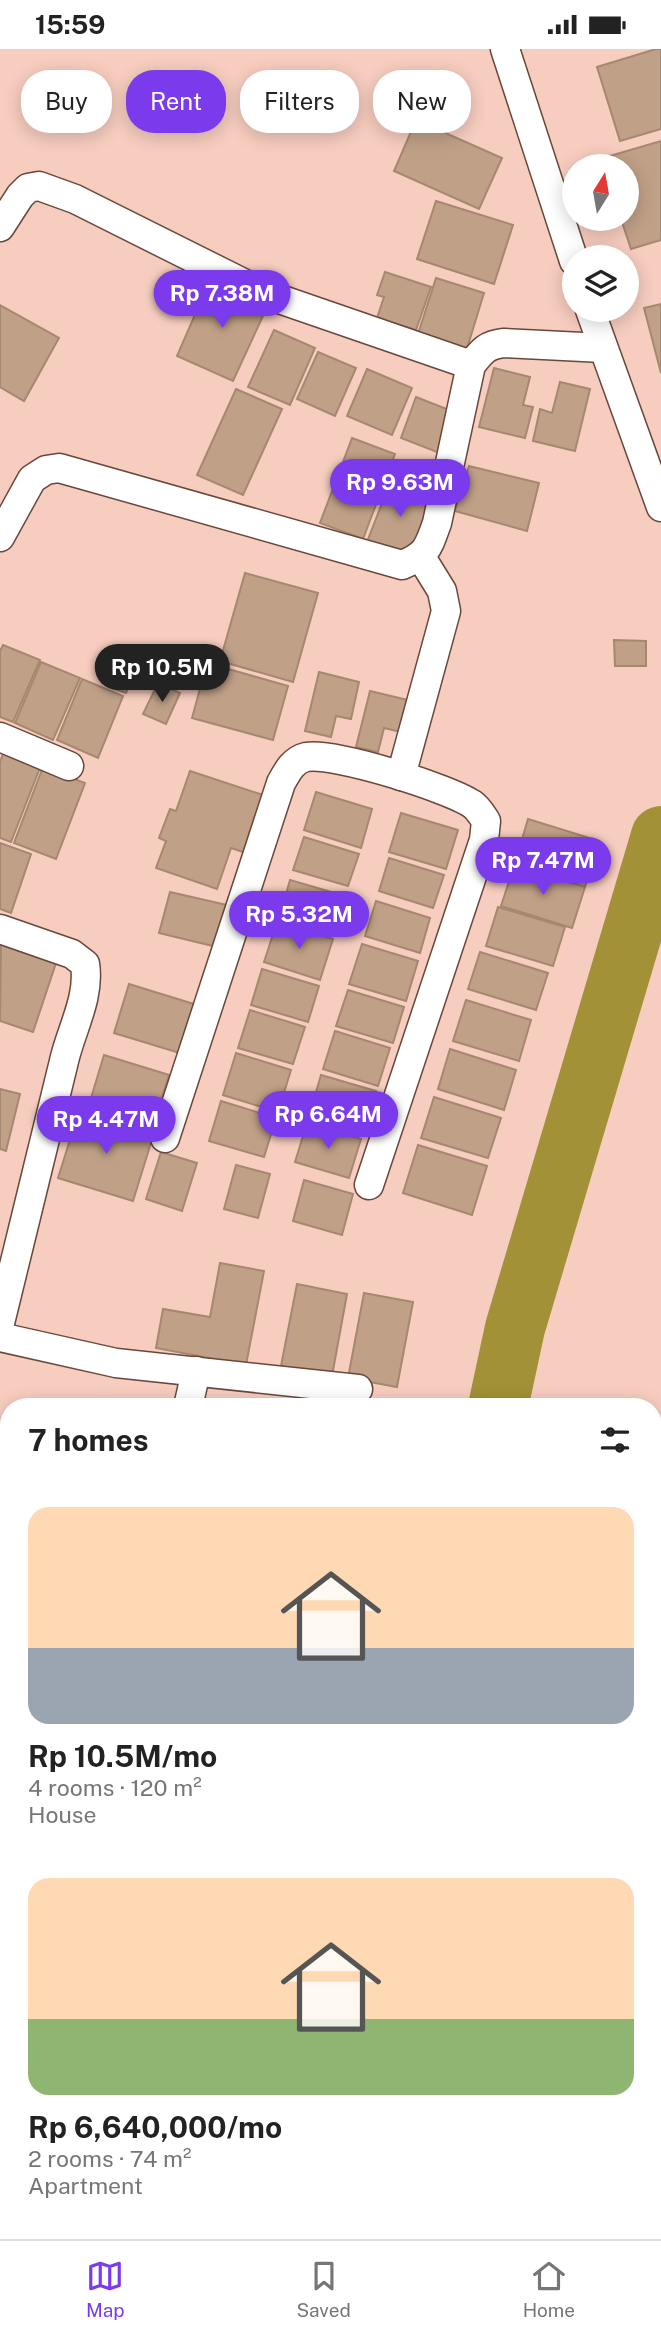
<!DOCTYPE html>
<meta charset="utf-8">
<style>
body{margin:0;font-family:"Public Sans",sans-serif;background:#f6f6f6;color:#222;height:100vh;display:flex;flex-direction:column;font-size:26px;white-space:nowrap}
*{box-sizing:border-box;margin:0}
p{font-size:23px;color:#767676}
.icon{flex:none;width:38px;height:38px;fill:none;stroke:currentColor;stroke-width:2;stroke-linecap:round;stroke-linejoin:round}
.map{position:relative;flex:1;overflow:hidden}
.sheet{position:absolute;left:0px;top:1349px;width:662px;height:842px;display:flex;flex-direction:column;background:#fff;border-radius:28px 28px 0 0;box-shadow:0 4px 18px #0003}
.sheet>*{flex:none}
.guide{position:absolute;left:21px;top:21px;width:620px;height:63px;display:flex;gap:14px}
.needle{width:46px;rotate:11deg}
.tools{position:absolute;left:562px;top:105px;display:grid;gap:14px}
.tools a{display:grid;place-items:center;width:77px;height:77px;border-radius:50%;background:#fff;box-shadow:0 4px 18px #0003;font-size:35px}
.price{position:absolute;translate:-50% -60px;padding:0 16px;border-radius:24px;background:#7c3aed;color:#fff;font-size:23px;line-height:46px;filter:drop-shadow(0 2px 4px #0008)}
.price::after{content:'';position:absolute;left:50%;top:42px;width:21px;height:16px;margin-left:-10px;background:inherit;clip-path:polygon(0 0,100% 0,50% 100%)}
.price.active{background:#222;color:#fff}
ul{padding:0;list-style:none}
li{display:grid;align-content:center;gap:14px;height:371px;padding:0 28px}
li span{display:grid;place-items:center;height:217px;border-radius:21px;color:#555}
li>.icon{margin-inline-start:auto}
span .icon{width:126px;height:126px;fill:#fffc;stroke-width:1}
li b{font-size:30px}
h2{display:flex;justify-content:space-between;align-items:center;height:84px;padding:0 28px;font-size:30px}
.pill{padding:0 24px;border-radius:28px;background:#fff;box-shadow:0 4px 18px #0003;font-size:24px;line-height:63px}
.pill.active{background:#7c3aed;color:#fff}
.status{display:flex;justify-content:space-between;align-items:center;height:49px;padding:0 35px;background:#fff;direction:ltr}
.status svg{height:19px;fill:currentColor}
.menu{display:flex;justify-content:space-around;align-items:center;height:98px;border-top:2px solid #e0e0e0;background:#fff;font-size:19px;color:#767676}
.menu a{display:grid;justify-items:center;gap:4px}
.menu .active{color:#7c3aed}
.map>svg:first-child{display:block}
</style>
<div class="status"><b>15:59</b><svg viewBox="0 0 49 12"><path d="M0 12V9h3v3zM5 12V6h3v6zM10 12V3h3v9zM15 12V0h3v12zM26 1h20v11H26zM47 4h2v5h-2z"/></svg></div>
<div class="map">
<svg width="661" height="2190" viewBox="0 0 661 2190">
<rect width="100%" height="100%" fill="#f7cdbf"/>
<g fill="none" stroke-linecap="round" stroke-linejoin="round">
<g stroke="#a29136" stroke-width="60">
<polyline points="498,1358 515,1279 661,787"/>
<polyline points="585,2182 603,2190"/>
</g>
</g>
<g fill="#c0a087" stroke="#a6876f" stroke-width="2">
<polygon points="656,0 661,0 661,80 620,92 597,18"/>
<polygon points="416,71 502,109 479,160 394,122"/>
<polygon points="661,92 661,191 631,200 621,170 626,170 626,117 605,117 603,109"/>
<polygon points="436,152 513,176 494,235 417,210"/>
<polygon points="385,223 431,238 416,281 377,269 384,248 377,246"/>
<polygon points="436,229 484,244 465,306 416,291"/>
<polygon points="210,231 268,256 233,332 177,307"/>
<polygon points="661,255 661,324 644,259"/>
<polygon points="0,256 59,289 24,352 0,338"/>
<polygon points="274,281 315,299 290,356 248,338"/>
<polygon points="318,303 356,319 335,367 297,350"/>
<polygon points="494,319 530,328 523,356 533,358 525,389 479,378"/>
<polygon points="367,320 412,339 392,386 347,367"/>
<polygon points="560,333 590,340 575,402 533,392 540,360 552,364"/>
<polygon points="236,340 282,360 243,446 197,426"/>
<polygon points="416,348 457,364 442,405 401,389"/>
<polygon points="352,389 395,405 363,490 320,474"/>
<polygon points="469,417 539,434 527,482 455,462"/>
<polygon points="391,431 434,448 410,509 367,493"/>
<polygon points="245,524 318,544 293,633 220,612"/>
<polygon points="614,591 646,592 646,617 615,617"/>
<polygon points="3,596 40,611 13,673 0,668 0,602"/>
<polygon points="41,613 80,629 53,691 15,674"/>
<polygon points="207,614 288,637 273,691 192,669"/>
<polygon points="122,618 134,623 126,644 114,640"/>
<polygon points="319,623 359,633 351,670 336,667 331,688 305,682"/>
<polygon points="82,630 123,647 98,709 57,691"/>
<polygon points="158,634 180,644 166,675 143,665"/>
<polygon points="370,642 408,651 401,683 384,679 378,703 356,698"/>
<polygon points="4,702 41,716 11,793 0,789 0,713"/>
<polygon points="43,718 85,734 56,810 14,794"/>
<polygon points="190,722 269,748 249,805 231,799 217,840 156,819 166,792 159,789 170,760 176,762"/>
<polygon points="316,743 372,760 361,799 304,781"/>
<polygon points="401,764 458,781 446,820 389,803"/>
<polygon points="528,770 599,792 585,838 514,817"/>
<polygon points="304,788 359,805 348,837 293,821"/>
<polygon points="0,794 31,805 11,864 0,860"/>
<polygon points="389,809 444,826 433,859 379,842"/>
<polygon points="514,817 585,838 572,879 501,857"/>
<polygon points="290,831 345,847 334,883 280,866"/>
<polygon points="170,843 227,856 217,898 159,884"/>
<polygon points="376,852 430,869 420,904 365,887"/>
<polygon points="498,858 565,878 553,917 486,897"/>
<polygon points="277,873 333,890 320,931 264,913"/>
<polygon points="1,895 56,914 33,983 0,972"/>
<polygon points="362,895 418,912 406,952 349,935"/>
<polygon points="480,903 548,924 536,961 468,940"/>
<polygon points="262,920 319,937 308,973 251,956"/>
<polygon points="129,935 197,956 183,1005 114,984"/>
<polygon points="348,941 404,958 393,994 336,977"/>
<polygon points="466,951 531,971 519,1012 453,992"/>
<polygon points="250,961 305,978 293,1015 238,999"/>
<polygon points="335,982 390,999 378,1037 323,1020"/>
<polygon points="450,1000 516,1021 504,1061 438,1040"/>
<polygon points="236,1004 291,1021 278,1063 223,1046"/>
<polygon points="104,1006 169,1026 152,1079 88,1059"/>
<polygon points="321,1026 376,1042 364,1084 309,1067"/>
<polygon points="0,1040 20,1045 6,1102 0,1100"/>
<polygon points="434,1048 501,1069 488,1109 421,1089"/>
<polygon points="221,1052 276,1069 264,1108 209,1092"/>
<polygon points="79,1062 154,1084 133,1152 58,1129"/>
<polygon points="307,1074 361,1090 349,1129 295,1113"/>
<polygon points="418,1096 487,1117 472,1166 403,1144"/>
<polygon points="161,1103 197,1114 182,1162 146,1150"/>
<polygon points="236,1116 270,1125 258,1169 224,1160"/>
<polygon points="304,1131 353,1145 342,1186 293,1172"/>
<polygon points="220,1214 264,1222 246,1316 156,1299 163,1260 210,1268"/>
<polygon points="297,1235 347,1245 332,1327 281,1317"/>
<polygon points="364,1244 413,1253 397,1338 348,1329"/>
<polygon points="0,1500 9,1502 7,1557 0,1554"/>
</g>
<g fill="none" stroke-linecap="round" stroke-linejoin="round">
<defs>
<g id="minor">
<polyline points="505,0 574,212"/>
<polyline points="0,178 20,147 28,139 39,137 75,150 265,245 471,316"/>
<polyline points="590,261 661,458"/>
<path d="M 0,488 L 32,430 L 46,421 L 59,419 L 402,516 C 427,506 428,499 437,474 L 471,316 C 482,302 486,296 504,294 L 603,299"/>
<polyline points="0,688 69,717"/>
<polyline points="401,727 446,562 442,542 421,508"/>
<path d="M 0,880 L 72,905 L 85,915 C 90,947 73,977 65,1008 C 43,1097 22,1185 0,1274"/>
<path d="M 165,1089 L 281,734 C 287,723 293,711 306,708 C 334,703 448,739 472,755 C 478,759 482,766 486,772 L 484,791 L 369,1136"/>
<polyline points="0,1288 116,1314 358,1340"/>
<polyline points="188,1358 196,1322"/>
<polyline points="0,1433 9,1436"/>
</g>
</defs>
<use href="#minor" stroke="#69473b" stroke-width="31"/>
<use href="#minor" stroke="#fff" stroke-width="28"/>
</g>
</svg>
<div class="tools">
<a><svg class="needle" viewBox="-14 -14 28 28"><path d="M0-13l5 13h-10z" fill="#e53935"/><path d="M0 13l5-13h-10z" fill="#767676"/></svg></a>
<a><svg class="icon" aria-label="layers" viewBox="0 0 24 24"><path d="M12 4l9 5-9 5-9-5zM3 14l9 5 9-5"/></svg></a>
</div>
<b class="price" style="left:222px;top:281px">Rp 7.38M</b>
<b class="price" style="left:400px;top:470px">Rp 9.63M</b>
<b class="price active" style="left:162px;top:655px">Rp 10.5M</b>
<b class="price" style="left:543px;top:848px">Rp 7.47M</b>
<b class="price" style="left:299px;top:902px">Rp 5.32M</b>
<b class="price" style="left:328px;top:1102px">Rp 6.64M</b>
<b class="price" style="left:106px;top:1107px">Rp 4.47M</b>
<div class="guide">
<a class="pill">Buy</a>
<a class="pill active">Rent</a>
<a class="pill">Filters</a>
<a class="pill">New</a>
</div>
<section class="sheet">
<h2>7 homes<svg class="icon" aria-label="filters" viewBox="0 0 24 24"><path d="M4 7h16M4 17h16"/><circle cx="9" cy="7" r="2"/><circle cx="15" cy="17" r="2"/></svg></h2>
<ul>
<li><span style="background:linear-gradient(#ffd9b3 65%,#9aa5b1 0)"><svg class="icon" aria-label="home" viewBox="0 0 24 24"><path d="M3 11l9-7 9 7M6 9v11h12V9"/></svg></span><div><b>Rp 10.5M/mo</b><p>4 rooms · 120 m²</p><p>House</p></div></li>
<li><span style="background:linear-gradient(#ffd9b3 65%,#8fb573 0)"><svg class="icon" aria-label="home" viewBox="0 0 24 24"><path d="M3 11l9-7 9 7M6 9v11h12V9"/></svg></span><div><b>Rp 6,640,000/mo</b><p>2 rooms · 74 m²</p><p>Apartment</p></div></li>
</ul>
</section>
</div>
<nav class="menu">
<a class="active"><svg class="icon" aria-label="map" viewBox="0 0 24 24"><path d="M3 6l6-2 6 2 6-2v14l-6 2-6-2-6 2zM9 4v14M15 6v14"/></svg>Map</a>
<a><svg class="icon" aria-label="saved" viewBox="0 0 24 24"><path d="M7 4h10v16l-5-4-5 4z"/></svg>Saved</a>
<a><svg class="icon" aria-label="home" viewBox="0 0 24 24"><path d="M3 11l9-7 9 7M6 9v11h12V9"/></svg>Home</a>
</nav>
